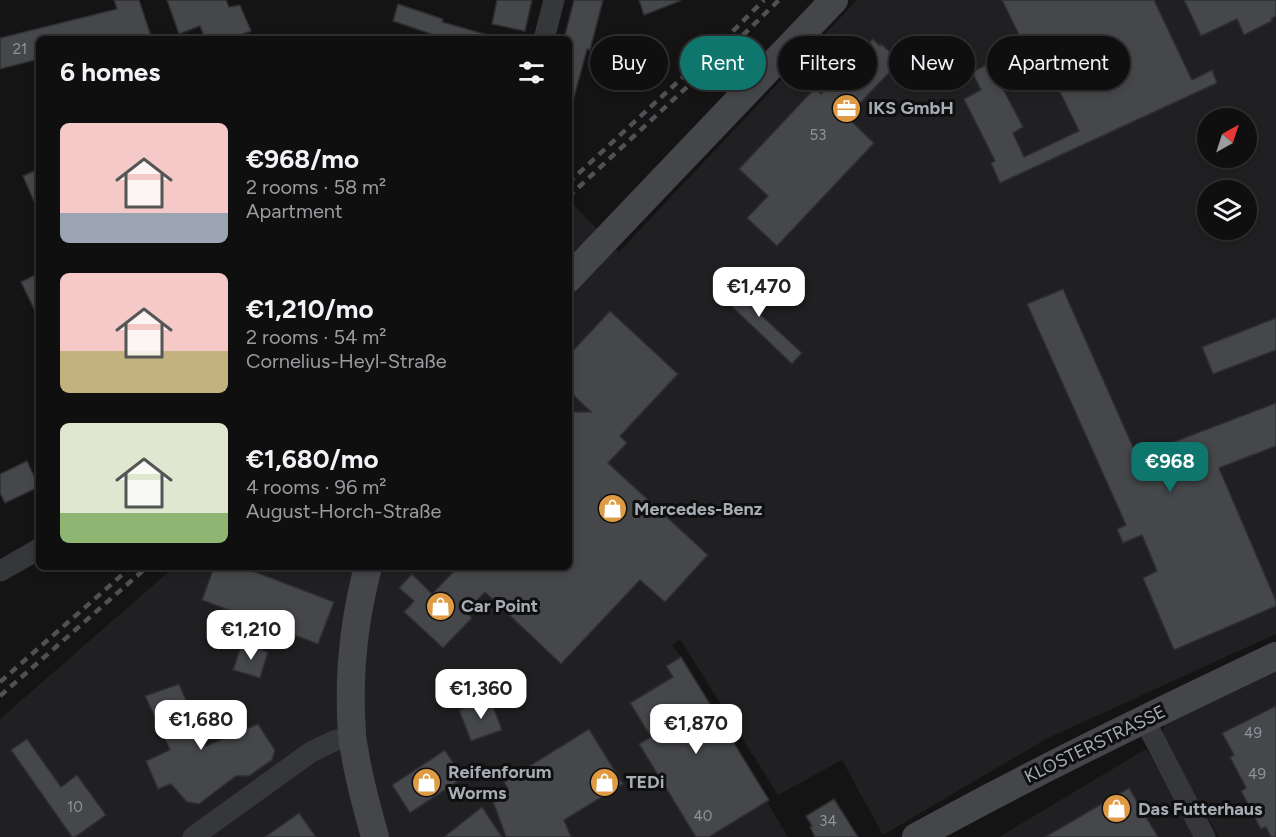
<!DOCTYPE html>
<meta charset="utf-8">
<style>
body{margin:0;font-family:Figtree,sans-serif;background:#181819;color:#f1f3f6;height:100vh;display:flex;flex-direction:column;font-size:22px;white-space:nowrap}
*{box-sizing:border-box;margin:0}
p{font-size:20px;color:#9b9c9f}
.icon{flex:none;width:33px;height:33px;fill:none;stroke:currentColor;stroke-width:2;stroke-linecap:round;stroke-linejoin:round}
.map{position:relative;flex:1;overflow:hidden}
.panel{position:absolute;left:36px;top:36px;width:536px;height:534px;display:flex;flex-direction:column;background:#0f0f10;border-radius:9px;box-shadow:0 3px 9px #0003,0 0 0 2px #2f2f30}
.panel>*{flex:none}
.banner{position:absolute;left:590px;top:36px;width:570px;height:54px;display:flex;gap:12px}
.needle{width:39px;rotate:39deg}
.buttons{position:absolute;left:1197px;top:108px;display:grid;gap:12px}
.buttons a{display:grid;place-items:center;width:60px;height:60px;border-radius:50%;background:#0f0f10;box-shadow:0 3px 9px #0003,0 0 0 2px #2f2f30;font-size:30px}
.price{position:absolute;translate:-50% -51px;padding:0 14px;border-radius:12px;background:#fff;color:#222;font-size:20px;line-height:39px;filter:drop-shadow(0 2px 3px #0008)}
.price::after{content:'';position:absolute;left:50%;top:36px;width:18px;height:14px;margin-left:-9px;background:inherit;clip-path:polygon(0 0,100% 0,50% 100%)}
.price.on{background:#0f766e;color:#fff}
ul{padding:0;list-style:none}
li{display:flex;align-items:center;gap:18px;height:150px;padding:0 24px}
li span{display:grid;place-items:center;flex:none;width:168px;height:120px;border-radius:9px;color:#555}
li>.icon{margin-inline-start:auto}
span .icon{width:72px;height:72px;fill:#fffc;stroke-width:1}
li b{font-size:26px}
h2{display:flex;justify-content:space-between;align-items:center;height:72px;padding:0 24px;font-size:26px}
.chip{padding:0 21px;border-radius:27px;background:#0f0f10;box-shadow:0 3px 9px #0003,0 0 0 2px #2f2f30;font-size:21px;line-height:54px}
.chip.on{background:#0f766e;color:#fff}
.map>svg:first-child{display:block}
</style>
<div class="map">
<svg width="1276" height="837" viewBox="0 0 1276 837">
<rect width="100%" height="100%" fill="#141415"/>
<g fill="#202022" fill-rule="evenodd">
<path d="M 857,0 L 1276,0 L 1276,634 L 1046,739 L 883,835 L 842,760 L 778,795 L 680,639 L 672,645 L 681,657 L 769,800 L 767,802 L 788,837 L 0,837 L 0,719 L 174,567 L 568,567 L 569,212 L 575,206 L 619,252 ZM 1208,118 L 1246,118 L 1246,158 L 1208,158 ZM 1208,190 L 1246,190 L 1246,230 L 1208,230 Z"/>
<polygon points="1276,671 1276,837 1219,837 1161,736 1165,724"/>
<polygon points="1146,749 1194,829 1193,837 999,837"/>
</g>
<g fill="#46474a" stroke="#2e2f31" stroke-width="1.5">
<polygon points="114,0 139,0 152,39 39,39 39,59 0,69 0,38 117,9"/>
<polygon points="167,0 226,0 229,7 240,5 251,31 230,39 205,39 200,26 179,34"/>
<polygon points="497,0 532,0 525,31 492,24"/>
<polygon points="574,0 603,0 590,50 587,49 573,101 568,100 568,39 564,39"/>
<polygon points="639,0 680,0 680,1 644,15"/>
<polygon points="1002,0 1154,0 1192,80 1212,70 1217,83 1000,183 991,163 995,161 964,99 981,90 972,72 1008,54 1017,72 999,81 1023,127 1013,133 1024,157 1079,131 1036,43 1026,49"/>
<polygon points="1184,0 1276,0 1276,16 1271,19 1272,21 1244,35 1237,19 1201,36"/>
<polygon points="398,4 443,19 442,22 488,35 487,39 446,39 393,21"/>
<polygon points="873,39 880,46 881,44 900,61 847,117 874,143 777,246 747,218 768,196 739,169 815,88 821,94"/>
<polygon points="39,169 39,213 23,176"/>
<polygon points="39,273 39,319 21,282"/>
<polygon points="742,276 760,293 749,304 802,353 792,364 722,297"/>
<polygon points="1063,289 1137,456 1276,403 1276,446 1219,468 1276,601 1276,606 1174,650 1143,578 1157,571 1142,535 1123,543 1117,529 1126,525 1027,304"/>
<polygon points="610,311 678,374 620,436 627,443 608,463 708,555 665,602 640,580 561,664 485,592 466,612 472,618 443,648 404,612 414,601 399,588 412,574 432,594 458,567 568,567 568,452 573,448 572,412 591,412 568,390 568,356"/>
<polygon points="1276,318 1276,350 1213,374 1202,347"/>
<polygon points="27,461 39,487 5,503 0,493 0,474"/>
<polygon points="214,567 242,567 334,602 318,644 202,600"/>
<polygon points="242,643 268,652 260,678 233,670"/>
<polygon points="681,657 769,800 709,837 696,837 639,744 651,737 630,703 673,677 666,666"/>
<polygon points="179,684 206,746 258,724 275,750 272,760 249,776 236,776 199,804 187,802 171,784 158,789 146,761 170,750 145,696"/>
<polygon points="490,698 502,730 471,741 459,710"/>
<polygon points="1276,706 1276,837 1271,837 1266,827 1261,829 1241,791 1246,788 1230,757 1234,755 1222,733"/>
<polygon points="589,729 623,784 564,820 571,837 506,837 491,796 508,789 504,782"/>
<polygon points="27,739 61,787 77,775 106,815 75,837 72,837 11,750"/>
<polygon points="445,750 463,778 410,813 392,785"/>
<polygon points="1129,788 1158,837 1045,837"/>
<polygon points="834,799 858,837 815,837 810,827 812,826 806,816"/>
<polygon points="482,807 502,837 444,837"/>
<polygon points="299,813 316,837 265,837"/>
</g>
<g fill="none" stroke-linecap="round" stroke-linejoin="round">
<g stroke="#35373a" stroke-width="21">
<polyline points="544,39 554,0"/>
<polyline points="0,571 39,549"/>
<polyline points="1144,719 1205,837"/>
<polyline points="193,837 311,752 334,741 352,735"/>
</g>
<g stroke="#44464a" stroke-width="28">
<polyline points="568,279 834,0"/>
<path d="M 368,567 C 354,620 348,678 352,733 C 352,742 355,751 356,760 C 361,787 368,812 375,837"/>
<path d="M 916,837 C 1034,772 1154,714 1276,656"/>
</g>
<g stroke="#4f5155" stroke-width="4.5" stroke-dasharray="8 6" stroke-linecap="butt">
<polyline points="568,183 732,32 764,0"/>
<polyline points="568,197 740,38 779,0"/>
<polyline points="0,682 131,567"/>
<polyline points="0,696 147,567"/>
</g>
</g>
<defs>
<symbol id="office-disc" viewBox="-11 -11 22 22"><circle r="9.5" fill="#df9b43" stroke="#0f0f10"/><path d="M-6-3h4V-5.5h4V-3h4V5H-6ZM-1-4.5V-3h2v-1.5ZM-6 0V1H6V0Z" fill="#fff"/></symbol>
<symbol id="shop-disc" viewBox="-11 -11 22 22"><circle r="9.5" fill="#df9b43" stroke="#0f0f10"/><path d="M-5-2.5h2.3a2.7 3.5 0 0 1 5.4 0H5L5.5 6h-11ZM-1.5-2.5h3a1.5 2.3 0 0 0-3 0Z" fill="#fff"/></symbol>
</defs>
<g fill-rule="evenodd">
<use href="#office-disc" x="830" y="92" width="33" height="33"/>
<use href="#shop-disc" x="596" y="492" width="33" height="33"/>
<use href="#shop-disc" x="424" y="590" width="33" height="33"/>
<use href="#shop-disc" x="410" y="766" width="33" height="33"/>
<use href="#shop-disc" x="588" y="766" width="33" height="33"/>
<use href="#shop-disc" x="1100" y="792" width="33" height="33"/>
</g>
<g text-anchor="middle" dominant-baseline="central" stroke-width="6" stroke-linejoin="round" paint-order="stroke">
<g font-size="15" fill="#8f949a">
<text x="20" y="49">21</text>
<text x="818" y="135">53</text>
<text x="1253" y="733">49</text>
<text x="1257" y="774">49</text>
<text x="75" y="807">10</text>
<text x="703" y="816">40</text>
<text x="828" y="821">34</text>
</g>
<g font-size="18" font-weight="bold" fill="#a7adb4" stroke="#0f0f10" text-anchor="start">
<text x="868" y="108">IKS GmbH</text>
<text x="634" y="509">Mercedes-Benz</text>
<text x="461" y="606">Car Point</text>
<text x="448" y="772">Reifenforum<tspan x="448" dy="21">Worms</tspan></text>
<text x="626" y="782">TEDi</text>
<text x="1138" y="809">Das Futterhaus</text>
</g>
<g font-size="18" fill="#a7adb4" stroke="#0f0f10">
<text transform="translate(1095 744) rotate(-26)">KLOSTERSTRASSE</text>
</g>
</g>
</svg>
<div class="buttons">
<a><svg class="needle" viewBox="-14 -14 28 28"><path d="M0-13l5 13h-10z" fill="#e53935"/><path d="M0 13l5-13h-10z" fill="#9b9c9f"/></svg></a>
<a><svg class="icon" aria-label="layers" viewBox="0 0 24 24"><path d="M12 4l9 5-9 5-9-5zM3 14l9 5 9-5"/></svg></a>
</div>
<b class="price" style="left:759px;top:318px">€1,470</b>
<b class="price on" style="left:1170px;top:493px">€968</b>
<b class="price" style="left:251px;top:661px">€1,210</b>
<b class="price" style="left:481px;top:720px">€1,360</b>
<b class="price" style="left:201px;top:751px">€1,680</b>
<b class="price" style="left:696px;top:755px">€1,870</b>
<div class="banner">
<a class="chip">Buy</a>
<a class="chip on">Rent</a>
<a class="chip">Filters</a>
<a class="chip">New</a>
<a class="chip">Apartment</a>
</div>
<section class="panel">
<h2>6 homes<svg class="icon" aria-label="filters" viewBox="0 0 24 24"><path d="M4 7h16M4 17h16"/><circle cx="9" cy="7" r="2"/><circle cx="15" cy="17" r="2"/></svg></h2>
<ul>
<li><span style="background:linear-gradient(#f6c9c9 75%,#9aa5b1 0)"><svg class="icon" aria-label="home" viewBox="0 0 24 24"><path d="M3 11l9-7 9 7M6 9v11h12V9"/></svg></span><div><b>€968/mo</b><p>2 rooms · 58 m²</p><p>Apartment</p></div></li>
<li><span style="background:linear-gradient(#f6c9c9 65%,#c2b280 0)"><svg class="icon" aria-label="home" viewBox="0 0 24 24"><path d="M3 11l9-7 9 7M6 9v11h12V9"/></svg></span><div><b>€1,210/mo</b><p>2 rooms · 54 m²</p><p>Cornelius-Heyl-Straße</p></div></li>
<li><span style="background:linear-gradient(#dfe7d0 75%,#8fb573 0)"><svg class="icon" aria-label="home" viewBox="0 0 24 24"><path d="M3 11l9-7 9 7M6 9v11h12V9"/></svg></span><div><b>€1,680/mo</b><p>4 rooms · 96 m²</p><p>August-Horch-Straße</p></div></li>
</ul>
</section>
</div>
